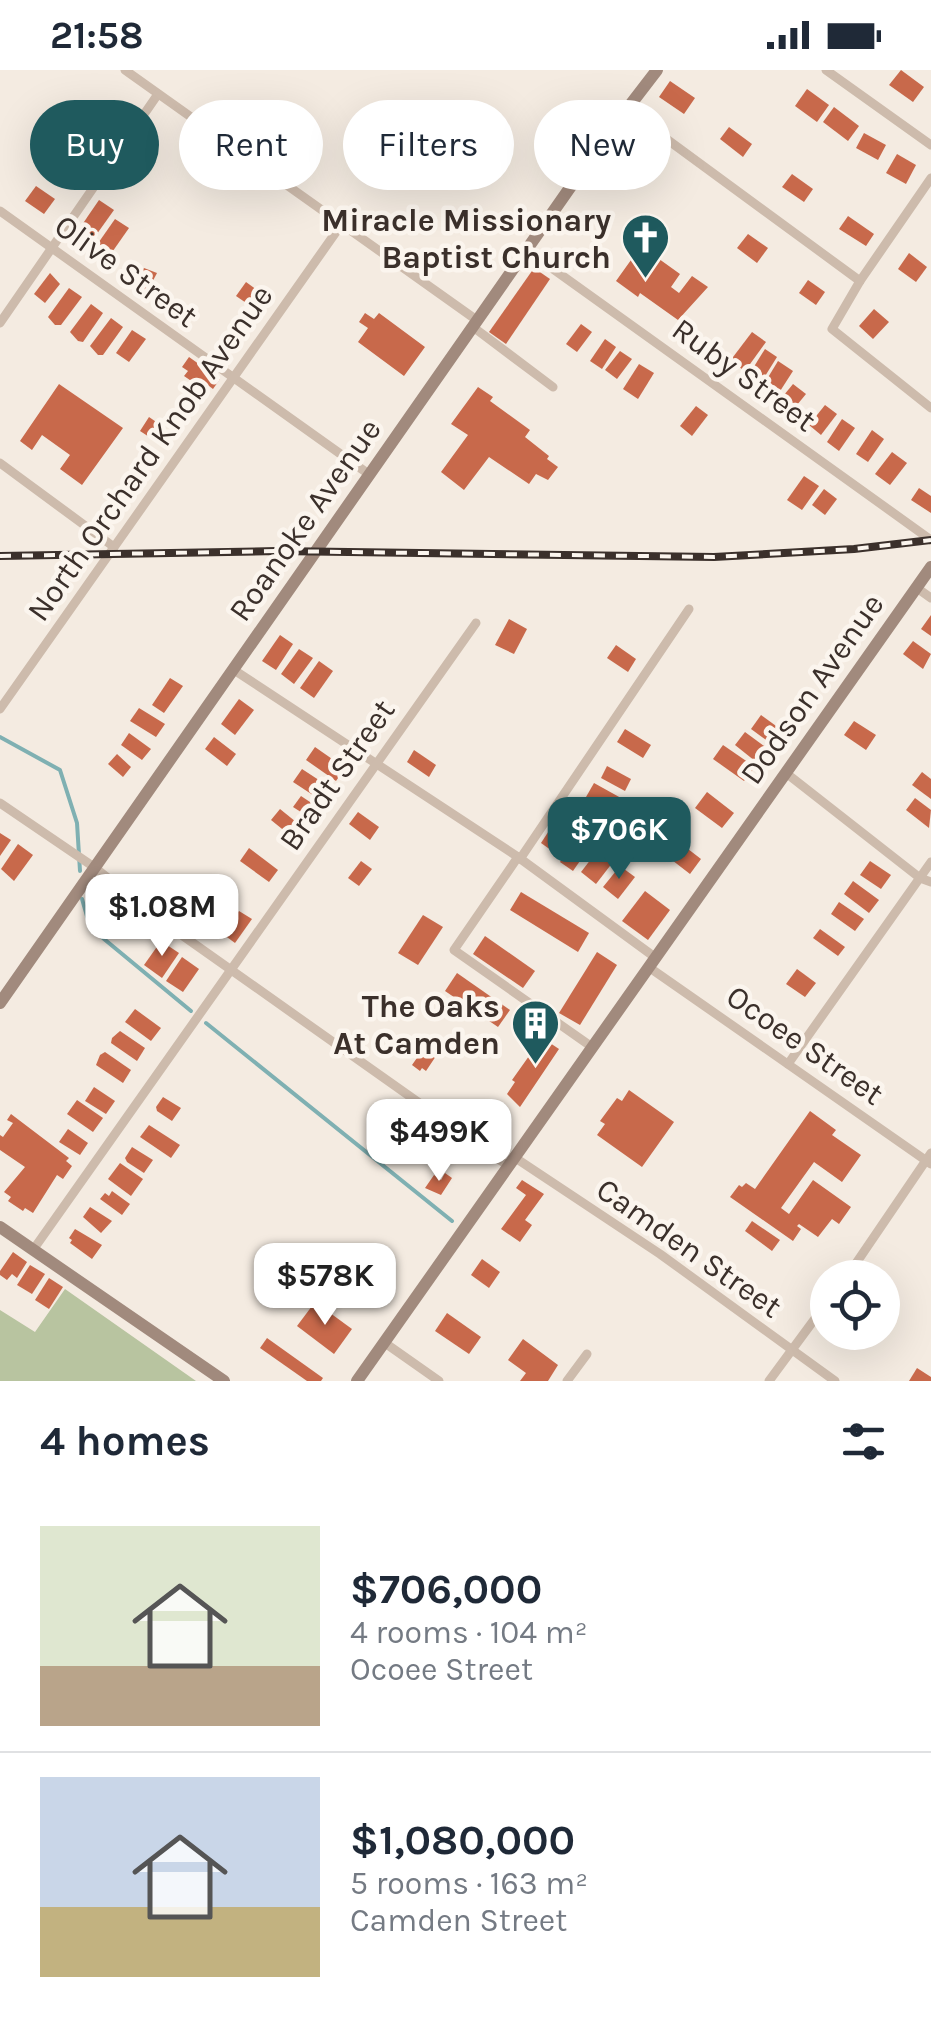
<!DOCTYPE html>
<meta charset="utf-8">
<style>
body{margin:0;font-family:Karla,sans-serif;background:#f6f6f7;color:#1f2937;height:100vh;display:flex;flex-direction:column;font-size:38px;white-space:nowrap}
*{box-sizing:border-box;margin:0}
p{font-size:32px;color:#747a83}
.icon{flex:none;width:55px;height:55px;fill:none;stroke:currentColor;stroke-width:2;stroke-linecap:round;stroke-linejoin:round}
.map{position:relative;height:1311px;overflow:hidden}
.panel{display:flex;flex-direction:column;background:#fff;flex:1}
.panel>*{flex:none}
.banner{position:absolute;left:30px;top:30px;width:872px;height:90px;display:flex;gap:20px}
.tools{position:absolute;left:810px;top:1190px;display:grid;gap:20px}
.tools a{display:grid;place-items:center;width:90px;height:90px;border-radius:50%;background:#fff;box-shadow:0 10px 40px #0002;font-size:50px}
.price{position:absolute;translate:-50% -85px;padding:0 22px;border-radius:20px;background:#fff;color:#222;font-size:32px;line-height:65px;filter:drop-shadow(0 2px 5px #0008)}
.price::after{content:'';position:absolute;left:50%;top:60px;width:30px;height:22px;margin-left:-15px;background:inherit;clip-path:polygon(0 0,100% 0,50% 100%)}
.price.on{background:#1f5a5e;color:#fff}
ul{padding:0;list-style:none}
li{display:flex;align-items:center;gap:30px;height:250px;padding:0 40px}
li+li{border-top:2px solid #e0e1e3}
li span{display:grid;place-items:center;flex:none;width:280px;height:200px;border-radius:0px;color:#555}
li>.icon{margin-inline-start:auto}
span .icon{width:120px;height:120px;fill:#fffc;stroke-width:1}
li b{font-size:42px}
h2{display:flex;justify-content:space-between;align-items:center;height:120px;padding:0 40px;font-size:42px}
.pill{padding:0 35px;border-radius:45px;background:#fff;box-shadow:0 10px 40px #0002;font-size:35px;line-height:90px}
.pill.on{background:#1f5a5e;color:#fff}
.status{display:flex;justify-content:space-between;align-items:center;height:70px;padding:0 50px;background:#fff;direction:ltr}
.status svg{height:28px;fill:currentColor}
.map>svg:first-child{display:block}
</style>
<div class="status"><b>21:58</b><svg viewBox="0 0 49 12"><path d="M0 12V9h3v3zM5 12V6h3v6zM10 12V3h3v9zM15 12V0h3v12zM26 1h20v11H26zM47 4h2v5h-2z"/></svg></div>
<div class="map">
<svg width="931" height="1311" viewBox="0 0 931 1311">
<rect width="100%" height="100%" fill="#f4ebe1"/>
<polygon fill="#b8c4a0" points="65,1219 196,1311 0,1311 0,1240 35,1262"/>
<g fill="none" stroke-linecap="round" stroke-linejoin="round">
<g stroke="#7fb0b2" stroke-width="4">
<polyline points="0,667 60,700 77,753 80,801"/>
<polyline points="82,829 89,853 98,864 191,941"/>
<polyline points="206,953 452,1151"/>
</g>
</g>
<g fill="#c8694b">
<polygon points="901,0 924,17 913,32 889,15"/>
<polygon points="670,11 695,28 684,44 659,27"/>
<polygon points="807,19 829,35 817,52 795,36"/>
<polygon points="834,37 859,56 848,71 823,52"/>
<polygon points="729,57 752,74 743,87 720,69"/>
<polygon points="864,63 886,75 878,90 856,78"/>
<polygon points="897,84 916,95 906,114 886,103"/>
<polygon points="792,104 813,119 804,132 782,117"/>
<polygon points="36,116 55,129 44,144 25,131"/>
<polygon points="99,130 114,140 89,175 75,165"/>
<polygon points="848,146 874,164 866,176 839,159"/>
<polygon points="115,149 129,158 108,188 94,179"/>
<polygon points="748,164 768,178 757,193 737,178"/>
<polygon points="641,176 680,204 671,217 679,223 692,206 708,217 678,250 640,223 638,227 616,211"/>
<polygon points="909,183 927,197 916,212 898,199"/>
<polygon points="144,198 157,203 146,224 133,214"/>
<polygon points="534,198 550,209 506,274 489,262"/>
<polygon points="50,203 60,214 45,233 34,224"/>
<polygon points="808,210 825,222 816,235 799,223"/>
<polygon points="246,212 264,225 255,239 236,226"/>
<polygon points="69,218 82,227 61,255 55,255 48,247"/>
<polygon points="91,234 103,243 83,272 78,271 70,262"/>
<polygon points="874,239 889,252 873,269 859,256"/>
<polygon points="365,243 374,249 379,243 425,277 404,306 358,272 368,258 359,252"/>
<polygon points="111,248 123,257 103,285 98,285 90,276"/>
<polygon points="581,254 592,262 577,282 566,274"/>
<polygon points="132,260 146,269 129,292 116,283"/>
<polygon points="752,262 766,272 745,301 730,291"/>
<polygon points="605,269 616,277 602,299 590,291"/>
<polygon points="765,279 777,287 762,311 750,303"/>
<polygon points="620,281 632,289 617,309 605,300"/>
<polygon points="189,287 220,309 213,319 209,316 206,321 184,306 188,301 182,297"/>
<polygon points="778,291 793,301 775,329 766,324 764,314"/>
<polygon points="639,294 654,303 638,329 623,319"/>
<polygon points="59,314 123,358 82,415 60,399 70,385 42,365 32,380 20,371"/>
<polygon points="793,314 806,324 788,346 775,336"/>
<polygon points="478,317 493,327 490,331 530,360 525,367 549,386 547,389 558,397 548,410 536,404 529,414 489,387 464,420 441,402 468,365 451,354"/>
<polygon points="825,335 837,344 821,365 809,355"/>
<polygon points="696,336 708,345 692,366 680,356"/>
<polygon points="149,347 165,358 161,364 165,366 160,374 140,361"/>
<polygon points="842,349 855,358 839,381 827,372"/>
<polygon points="872,360 884,369 868,392 856,384"/>
<polygon points="892,382 907,393 890,415 875,404"/>
<polygon points="804,406 819,416 802,440 787,430"/>
<polygon points="919,418 931,426 931,443 911,430"/>
<polygon points="824,419 837,429 825,445 812,435"/>
<polygon points="931,545 931,566 921,559"/>
<polygon points="509,549 527,559 514,584 495,575"/>
<polygon points="280,565 293,574 276,600 262,591"/>
<polygon points="913,571 931,584 923,599 903,584"/>
<polygon points="616,575 636,589 628,602 607,588"/>
<polygon points="299,579 313,588 294,614 281,604"/>
<polygon points="319,591 333,601 314,628 300,618"/>
<polygon points="170,608 183,616 164,643 152,635"/>
<polygon points="239,629 254,640 235,665 221,654"/>
<polygon points="139,638 165,654 156,667 130,651"/>
<polygon points="761,645 783,661 773,675 751,659"/>
<polygon points="854,651 876,665 866,680 844,665"/>
<polygon points="625,659 651,675 643,688 617,672"/>
<polygon points="745,662 771,681 760,695 735,675"/>
<polygon points="129,663 151,679 142,690 121,675"/>
<polygon points="214,667 236,684 227,696 205,679"/>
<polygon points="723,675 755,697 744,711 713,689"/>
<polygon points="315,677 345,698 336,711 306,690"/>
<polygon points="414,680 436,695 429,707 407,692"/>
<polygon points="117,684 131,697 123,707 108,694"/>
<polygon points="607,696 631,709 625,721 601,708"/>
<polygon points="302,699 331,718 322,731 293,712"/>
<polygon points="922,702 931,709 931,729 912,715"/>
<polygon points="594,713 621,728 613,742 586,727"/>
<polygon points="707,722 734,743 722,758 695,738"/>
<polygon points="301,726 322,740 315,751 293,737"/>
<polygon points="915,728 931,740 929,758 906,740"/>
<polygon points="565,736 580,746 555,783 541,773"/>
<polygon points="280,739 306,760 297,771 271,750"/>
<polygon points="358,742 379,757 370,770 349,754"/>
<polygon points="0,763 11,770 0,786"/>
<polygon points="578,765 591,775 573,801 560,792"/>
<polygon points="679,772 701,789 690,804 668,787"/>
<polygon points="18,774 33,785 14,811 1,799"/>
<polygon points="249,778 278,800 269,812 240,791"/>
<polygon points="598,780 613,792 596,814 581,802"/>
<polygon points="361,791 372,799 359,816 348,808"/>
<polygon points="870,791 891,805 881,819 860,805"/>
<polygon points="620,796 635,807 618,829 603,817"/>
<polygon points="853,811 879,830 869,843 844,824"/>
<polygon points="194,813 207,822 191,845 178,836"/>
<polygon points="645,821 670,840 648,870 622,851"/>
<polygon points="521,822 589,863 578,882 510,840"/>
<polygon points="215,826 229,835 215,858 198,848"/>
<polygon points="839,832 864,849 855,861 831,844"/>
<polygon points="239,841 252,849 235,873 220,862"/>
<polygon points="122,842 136,851 124,869 110,859"/>
<polygon points="423,845 443,857 418,895 398,883"/>
<polygon points="820,859 845,877 838,886 813,868"/>
<polygon points="485,866 535,901 523,918 473,884"/>
<polygon points="161,871 179,883 162,908 144,895"/>
<polygon points="597,882 617,895 580,955 559,943"/>
<polygon points="182,887 199,899 183,922 166,911"/>
<polygon points="797,899 816,913 805,927 786,914"/>
<polygon points="457,903 510,940 498,957 445,921"/>
<polygon points="135,939 161,958 151,971 125,952"/>
<polygon points="120,961 145,978 137,991 111,973 112,968"/>
<polygon points="547,971 559,979 520,1037 507,1024 515,1012 512,1010 534,979 537,982"/>
<polygon points="426,975 438,983 426,1001 422,998 420,1001 412,995"/>
<polygon points="105,982 131,1000 123,1013 96,995 100,985"/>
<polygon points="94,1017 115,1031 106,1044 85,1031"/>
<polygon points="629,1020 674,1052 642,1097 597,1065 605,1054 600,1051 617,1028 622,1031"/>
<polygon points="163,1027 181,1038 172,1051 157,1041 156,1037"/>
<polygon points="77,1030 103,1048 93,1062 67,1044"/>
<polygon points="810,1041 836,1060 832,1065 861,1085 842,1112 814,1092 781,1138 789,1144 813,1110 851,1137 839,1154 832,1149 818,1167 799,1154 797,1156 801,1159 793,1171 730,1127 739,1115 742,1117 746,1113 755,1119"/>
<polygon points="11,1044 69,1088 66,1091 72,1096 63,1109 57,1105 33,1143 25,1138 23,1141 8,1131 11,1127 4,1122 25,1097 0,1080 0,1065 3,1067 13,1053 7,1050"/>
<polygon points="149,1055 180,1075 171,1088 140,1067"/>
<polygon points="68,1059 88,1073 80,1085 59,1072"/>
<polygon points="132,1077 153,1090 144,1103 127,1092 125,1088"/>
<polygon points="120,1093 143,1109 131,1126 108,1109"/>
<polygon points="445,1103 452,1108 441,1125 425,1118 434,1105 441,1110"/>
<polygon points="522,1110 544,1124 525,1150 532,1155 520,1172 501,1159 526,1125 516,1118"/>
<polygon points="112,1121 130,1134 122,1145 100,1129 105,1123 109,1126"/>
<polygon points="90,1137 112,1151 101,1163 83,1147"/>
<polygon points="752,1151 780,1170 772,1181 745,1161"/>
<polygon points="75,1159 102,1175 92,1189 70,1173 72,1170 69,1168"/>
<polygon points="13,1182 27,1192 17,1208 12,1204 7,1210 0,1205 0,1201"/>
<polygon points="482,1189 500,1202 489,1218 471,1205"/>
<polygon points="30,1195 45,1204 32,1224 17,1215"/>
<polygon points="49,1208 63,1217 49,1239 35,1230"/>
<polygon points="315,1232 352,1259 334,1284 297,1256"/>
<polygon points="447,1243 481,1267 469,1284 435,1261"/>
<polygon points="267,1268 323,1308 321,1311 307,1311 260,1278"/>
<polygon points="523,1269 558,1295 548,1311 520,1311 526,1303 508,1290"/>
<polygon points="917,1298 931,1307 931,1311 909,1311"/>
</g>
<g fill="none" stroke-linecap="round" stroke-linejoin="round">
<g stroke="#cdbbac" stroke-width="9">
<polyline points="125,0 478,251"/>
<polyline points="826,0 931,75"/>
<polyline points="627,40 860,211"/>
<polyline points="931,108 860,211 832,259 931,338"/>
<polyline points="0,141 370,405"/>
<polyline points="528,181 931,470"/>
<polyline points="0,253 158,24"/>
<polyline points="473,257 553,317"/>
<polyline points="0,393 114,477"/>
<polyline points="917,518 931,528"/>
<polyline points="234,600 518,787 656,888"/>
<polyline points="0,639 341,155"/>
<polyline points="786,703 920,808 931,812"/>
<polyline points="0,733 94,797 169,856 507,1095"/>
<polyline points="518,787 454,880 592,977"/>
<polyline points="520,789 689,539"/>
<polyline points="650,898 931,1094"/>
<polyline points="788,994 931,792"/>
<polyline points="514,1087 660,1184 835,1311"/>
<polyline points="33,1180 476,553"/>
<polyline points="846,1208 931,1083"/>
<polyline points="385,1273 439,1311"/>
<polyline points="567,1311 587,1284"/>
<polyline points="769,1311 828,1231"/>
</g>
<g stroke="#a18a7d" stroke-width="12">
<polyline points="0,933 604,69 657,0"/>
<polyline points="0,1157 224,1311"/>
<polyline points="357,1311 931,497"/>
</g>
<defs>
<polyline id="rail" points="0,486 277,481 714,487 854,479 931,470"/>
</defs>
<use href="#rail" stroke="#3b302b" stroke-width="8"/>
<use href="#rail" stroke="#fbf5ee" stroke-width="4" stroke-dasharray="11" stroke-linecap="butt"/>
</g>
<defs>
<symbol id="church-pin" viewBox="-11 -11 22 30"><path d="M0 17L-7.5 6A9.5 9.5 0 1 1 7.5 6Z" fill="#1f5a5e" stroke="#fbf5ee"/><path d="M-1.2-6h2.4v3.5h3.3v2.4h-3.3V6h-2.4V-.1h-3.3v-2.4h3.3Z" fill="#fff"/></symbol>
<symbol id="building-pin" viewBox="-11 -11 22 30"><path d="M0 17L-7.5 6A9.5 9.5 0 1 1 7.5 6Z" fill="#1f5a5e" stroke="#fbf5ee"/><path d="M-4-6H4V6H1V3H-1V6H-4ZM-2.5-4.3h1.7v1.8h-1.7ZM.8-4.3h1.7v1.8H.8ZM-2.5-1h1.7V.8h-1.7ZM.8-1h1.7V.8H.8Z" fill="#fff"/></symbol>
</defs>
<g fill-rule="evenodd">
<use href="#church-pin" x="618" y="140" width="55" height="75"/>
<use href="#building-pin" x="508" y="926" width="55" height="75"/>
</g>
<g text-anchor="middle" dominant-baseline="central" stroke-width="9" stroke-linejoin="round" paint-order="stroke">
<g font-size="32" font-weight="bold" fill="#3b302b" stroke="#fbf5ee" text-anchor="end">
<text x="611" y="150">Miracle Missionary<tspan x="611" dy="37">Baptist Church</tspan></text>
<text x="500" y="936">The Oaks<tspan x="500" dy="37">At Camden</tspan></text>
</g>
<g font-size="32" fill="#3b302b" stroke="#fbf5ee">
<text transform="translate(126 201) rotate(36)">Olive Street</text>
<text transform="translate(744 305) rotate(36)">Ruby Street</text>
<text transform="translate(150 383) rotate(-55)">North Orchard Knob Avenue</text>
<text transform="translate(305 450) rotate(-55)">Roanoke Avenue</text>
<text transform="translate(812 619) rotate(-55)">Dodson Avenue</text>
<text transform="translate(337 705) rotate(-55)">Bradt Street</text>
<text transform="translate(805 975) rotate(35)">Ocoee Street</text>
<text transform="translate(689 1178) rotate(35)">Camden Street</text>
</g>
</g>
</svg>
<div class="tools">
<a><svg class="icon" aria-label="locate" viewBox="0 0 24 24"><circle cx="12" cy="12" r="6"/><path d="M12 2v4M12 18v4M2 12h4M18 12h4"/></svg></a>
</div>
<b class="price on" style="left:619px;top:812px">$706K</b>
<b class="price" style="left:162px;top:889px">$1.08M</b>
<b class="price" style="left:439px;top:1114px">$499K</b>
<b class="price" style="left:325px;top:1258px">$578K</b>
<div class="banner">
<a class="pill on">Buy</a>
<a class="pill">Rent</a>
<a class="pill">Filters</a>
<a class="pill">New</a>
</div>
</div>
<section class="panel">
<h2>4 homes<svg class="icon" aria-label="filters" viewBox="0 0 24 24"><path d="M4 7h16M4 17h16"/><circle cx="9" cy="7" r="2"/><circle cx="15" cy="17" r="2"/></svg></h2>
<ul>
<li><span style="background:linear-gradient(#dfe7d0 70%,#b9a48a 0)"><svg class="icon" aria-label="home" viewBox="0 0 24 24"><path d="M3 11l9-7 9 7M6 9v11h12V9"/></svg></span><div><b>$706,000</b><p>4 rooms · 104 m²</p><p>Ocoee Street</p></div></li>
<li><span style="background:linear-gradient(#c9d6e8 65%,#c2b280 0)"><svg class="icon" aria-label="home" viewBox="0 0 24 24"><path d="M3 11l9-7 9 7M6 9v11h12V9"/></svg></span><div><b>$1,080,000</b><p>5 rooms · 163 m²</p><p>Camden Street</p></div></li>
</ul>
</section>
